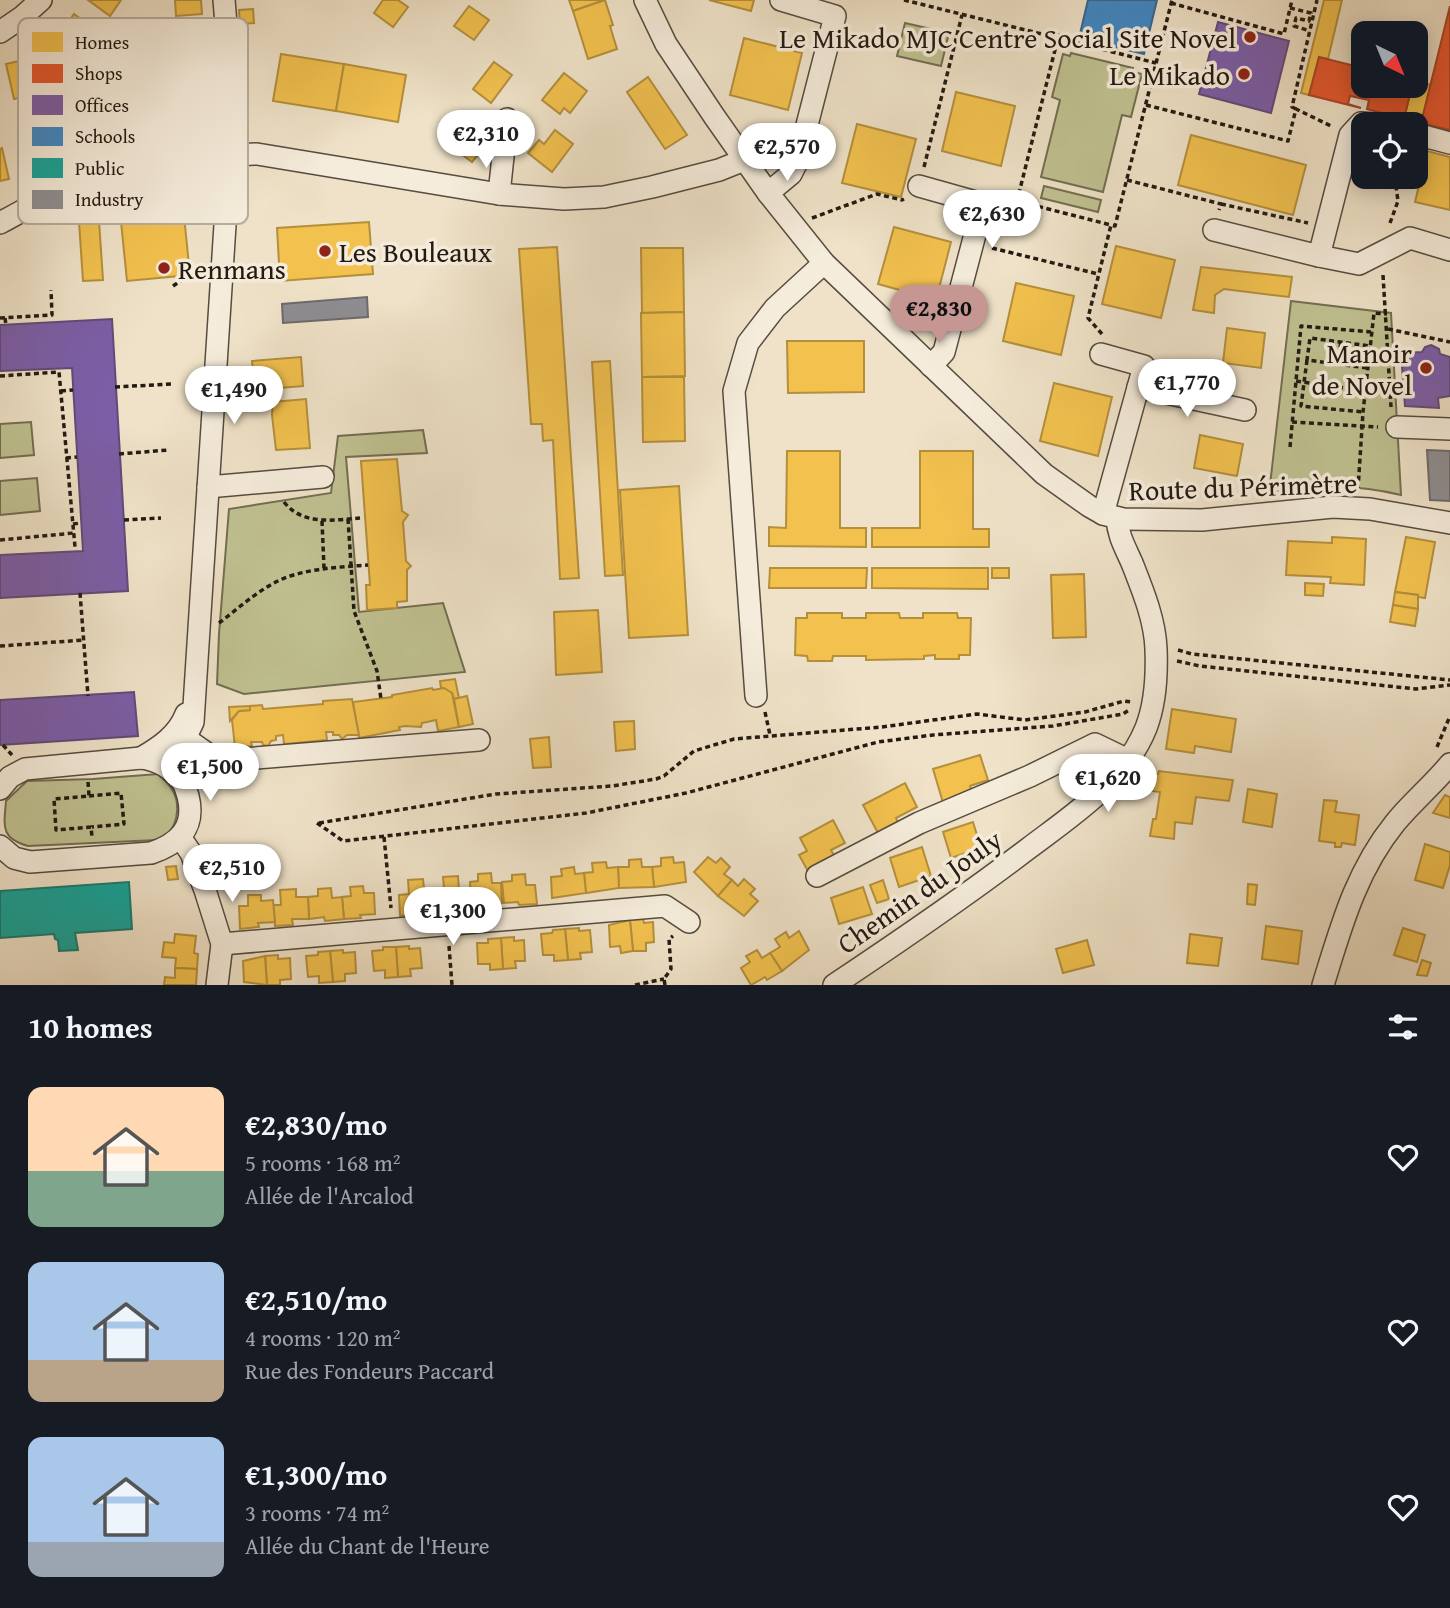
<!DOCTYPE html>
<meta charset="utf-8">
<style>
body{margin:0;font-family:"Gentium Book Plus",serif;background:#242831;color:#f1f3f6;height:100vh;display:flex;flex-direction:column;font-size:26px;white-space:nowrap}
*{box-sizing:border-box;margin:0}
p{font-size:23px;color:#9ea1a6}
.icon{flex:none;width:38px;height:38px;fill:none;stroke:currentColor;stroke-width:2;stroke-linecap:round;stroke-linejoin:round}
.map{position:relative;height:985px;overflow:hidden}
.details{display:flex;flex-direction:column;background:#171b24;flex:1}
.details>*{flex:none}
.needle{width:46px;rotate:137deg}
.controls{position:absolute;left:1351px;top:21px;display:grid;gap:14px}
.controls a{display:grid;place-items:center;width:77px;height:77px;border-radius:14px;background:#171b24;box-shadow:0 4px 18px #0003;font-size:35px}
.price{position:absolute;translate:-50% -60px;padding:0 16px;border-radius:24px;background:#fff;color:#222;font-size:23px;line-height:46px;filter:drop-shadow(0 2px 4px #0008)}
.price::after{content:'';position:absolute;left:50%;top:42px;width:21px;height:16px;margin-left:-10px;background:inherit;clip-path:polygon(0 0,100% 0,50% 100%)}
.price.current{background:#c59692;color:#111}
ul{padding:0;list-style:none}
li{display:flex;align-items:center;gap:21px;height:175px;padding:0 28px}
li span{display:grid;place-items:center;flex:none;width:196px;height:140px;border-radius:14px;color:#555}
li>.icon{margin-inline-start:auto}
span .icon{width:84px;height:84px;fill:#fffc;stroke-width:1}
li b{font-size:30px}
h2{display:flex;justify-content:space-between;align-items:center;height:84px;padding:0 28px;font-size:30px}
.map>svg:first-child{display:block}
</style>
<div class="map">
<svg width="1450" height="985" viewBox="0 0 1450 985">
<rect width="100%" height="100%" fill="#efe2c8"/>
<filter id="stains"><feTurbulence type="fractalNoise" baseFrequency=".00286" numOctaves="4"/><feColorMatrix values="0 0 0 0 .2 0 0 0 0 .09 0 0 0 0 .02 0 0 0 .5 -.17"/></filter>
<radialGradient id="worn" r=".72"><stop offset=".6" stop-color="#630" stop-opacity="0"/><stop offset="1" stop-color="#630" stop-opacity=".3"/></radialGradient>
<g fill="#c0c191" stroke="#726e52" stroke-width="2">
<polygon points="905,23 949,33 941,66 897,56"/>
<polygon points="1071,53 1133,68 1132,72 1142,74 1131,117 1122,115 1103,192 1041,177 1060,100 1052,97 1063,54 1070,56"/>
<polygon points="1044,186 1101,200 1098,212 1041,198"/>
<path d="M 1291,301 L 1391,313 L 1401,495 C 1351,483 1319,486 1269,494 Z"/>
<polygon points="31,422 34,455 0,458 0,424"/>
<polygon points="423,430 427,453 346,457 359,612 443,603 465,672 244,694 217,684 219,634 229,509 331,493 338,436"/>
<polygon points="37,478 40,511 0,515 0,481"/>
<path d="M 158,774 C 162,778 167,782 170,786 C 183,804 178,833 157,840 L 28,846 C 0,838 4,826 6,801 L 27,781 L 93,779 Z"/>
</g>
<g fill="#f2c14e" stroke="#b48f3c" stroke-width="2">
<polygon points="88,0 121,0 110,16"/>
<polygon points="175,0 201,0 202,14 176,16"/>
<polygon points="383,0 398,0 408,7 393,27 374,13"/>
<polygon points="569,0 605,0 573,11"/>
<polygon points="605,0 613,25 610,26 617,49 588,59 573,11"/>
<polygon points="709,0 754,0 751,11"/>
<polygon points="1324,0 1342,0 1328,59 1319,57 1309,95 1301,93"/>
<polygon points="469,6 489,20 474,40 454,26"/>
<polygon points="253,9 254,23 240,24 239,10"/>
<polygon points="74,14 103,35 85,60 56,39"/>
<polygon points="744,38 802,53 788,110 730,95"/>
<polygon points="281,54 344,64 336,111 273,101"/>
<polygon points="36,57 43,93 14,99 6,64"/>
<polygon points="494,62 512,75 491,103 473,89"/>
<polygon points="344,64 406,75 398,122 336,111"/>
<polygon points="564,73 587,91 570,113 564,108 560,114 542,100"/>
<polygon points="648,77 687,135 665,149 627,92"/>
<polygon points="1416,81 1431,85 1421,123 1404,119 1412,86 1416,86"/>
<polygon points="956,92 1015,106 1001,166 942,151"/>
<polygon points="476,121 494,135 472,162 455,149"/>
<polygon points="857,124 916,139 901,197 842,183"/>
<polygon points="555,130 573,144 552,172 528,153 539,140 544,144"/>
<polygon points="1191,135 1306,165 1293,215 1178,185"/>
<polygon points="2,148 9,179 0,181 0,149"/>
<polygon points="1427,151 1450,157 1450,210 1415,202"/>
<polygon points="183,206 190,275 127,281 120,212"/>
<polygon points="99,221 103,280 83,281 79,222"/>
<polygon points="369,222 373,274 280,281 277,228"/>
<polygon points="894,227 951,242 936,300 878,284"/>
<polygon points="1116,246 1175,260 1161,318 1102,304"/>
<polygon points="557,247 579,578 560,579 553,440 543,441 542,424 531,424 519,249"/>
<polygon points="641,248 683,248 684,312 642,313"/>
<polygon points="1201,267 1292,277 1289,297 1224,289 1215,295 1214,313 1193,310"/>
<polygon points="1016,283 1074,296 1061,355 1003,341"/>
<polygon points="684,312 685,376 642,377 641,313"/>
<polygon points="1227,328 1265,333 1261,368 1223,363"/>
<polygon points="787,341 864,341 864,392 788,393"/>
<polygon points="301,357 303,386 255,390 252,361"/>
<polygon points="610,361 623,575 605,576 592,362"/>
<polygon points="642,377 684,377 685,441 643,442"/>
<polygon points="1054,383 1112,397 1098,456 1040,441"/>
<polygon points="306,399 310,448 276,450 272,415 273,402"/>
<polygon points="1200,435 1243,444 1237,476 1194,468"/>
<polygon points="787,451 840,451 840,528 866,528 866,547 769,546 769,527 786,528"/>
<polygon points="920,451 973,451 973,529 989,529 989,547 872,547 872,528 920,528"/>
<polygon points="397,459 402,511 408,515 403,522 406,561 411,566 407,570 407,601 397,602 397,608 367,610 366,585 370,585 361,461"/>
<polygon points="679,486 688,635 629,638 620,490"/>
<polygon points="1332,537 1366,539 1364,585 1330,583 1331,577 1286,575 1288,541 1332,543"/>
<polygon points="1406,537 1435,542 1425,598 1418,597 1418,595 1395,592"/>
<polygon points="770,568 867,568 866,588 769,588"/>
<polygon points="872,568 988,568 988,589 872,588"/>
<rect x="992" y="568" width="17" height="10"/>
<polygon points="1084,574 1086,637 1053,638 1051,575"/>
<polygon points="1305,583 1324,584 1323,596 1305,595"/>
<polygon points="1395,592 1418,595 1418,609 1393,605"/>
<polygon points="1393,605 1418,609 1415,626 1390,622"/>
<polygon points="598,610 602,672 556,675 554,612"/>
<polygon points="807,613 842,613 842,618 866,618 866,613 899,613 900,618 923,618 923,613 957,613 958,618 971,618 970,655 959,655 959,659 935,659 935,655 924,656 924,659 866,660 866,656 833,656 832,661 808,661 807,656 795,655 796,618 807,618"/>
<polygon points="455,679 459,698 454,699 452,693 441,688 440,681"/>
<polygon points="432,688 433,690 444,688 452,693 459,727 438,731 436,720 422,723 421,727 405,726 399,727 400,730 359,738 353,702 392,697 392,695"/>
<polygon points="467,696 473,724 459,727 454,699"/>
<polygon points="352,699 359,735 347,735 342,739 339,735 333,735 333,732 326,732 327,740 284,744 283,735 276,736 276,740 271,741 268,746 263,745 262,742 251,742 252,746 235,747 232,720 239,711 250,710 250,706 262,705 263,709 323,704 323,701"/>
<polygon points="250,706 250,710 239,711 230,721 229,707"/>
<polygon points="1172,709 1236,719 1231,752 1195,746 1194,753 1166,749"/>
<polygon points="634,721 635,749 616,751 614,722"/>
<polygon points="549,737 551,767 533,768 530,739"/>
<polygon points="980,755 988,780 970,786 973,796 944,806 933,769"/>
<polygon points="1139,771 1158,774 1159,771 1233,780 1229,801 1196,797 1192,824 1175,822 1174,839 1150,836 1153,819 1156,819 1160,792 1137,789"/>
<polygon points="905,783 917,807 896,818 899,825 879,835 863,805"/>
<polygon points="1248,789 1277,794 1272,827 1243,822"/>
<polygon points="1445,795 1450,797 1450,818 1433,813"/>
<polygon points="1324,800 1337,801 1335,812 1359,815 1355,845 1342,843 1341,847 1335,847 1335,843 1319,841"/>
<polygon points="833,820 845,843 831,850 836,859 809,873 799,855 807,851 800,838"/>
<polygon points="973,822 981,848 951,858 943,832"/>
<polygon points="1425,844 1450,852 1450,865 1443,888 1415,880"/>
<polygon points="922,847 931,876 899,887 890,858"/>
<polygon points="673,857 674,863 684,862 686,882 654,887 652,867 661,866 661,858"/>
<polygon points="708,857 716,863 721,858 730,867 724,874 732,880 718,896 694,872"/>
<polygon points="641,859 642,867 652,867 654,887 619,888 618,867 629,867 629,860"/>
<polygon points="606,862 607,868 618,867 619,888 586,893 584,873 593,872 592,863"/>
<polygon points="176,866 178,879 168,880 166,867"/>
<polygon points="574,867 575,874 584,873 586,893 552,898 551,877 562,876 561,869"/>
<polygon points="491,873 492,883 501,883 502,903 489,904 489,901 471,903 470,882 478,881 478,874"/>
<polygon points="525,874 526,885 535,885 537,904 519,905 518,902 504,903 502,882 512,881 512,875"/>
<polygon points="458,876 459,890 469,890 470,910 454,911 454,906 435,907 434,888 444,888 443,877"/>
<polygon points="423,879 424,888 434,888 435,907 418,909 418,914 400,916 399,895 409,894 408,880"/>
<polygon points="744,879 755,889 750,894 758,901 744,916 718,896 732,880 738,886"/>
<polygon points="883,880 889,899 877,903 870,885"/>
<polygon points="1248,884 1257,885 1255,905 1247,904"/>
<polygon points="363,886 364,893 374,893 375,914 360,915 361,918 344,919 342,897 351,896 350,887"/>
<polygon points="863,887 872,914 839,924 831,898"/>
<polygon points="331,888 332,898 342,897 344,919 325,921 324,917 309,919 308,897 318,896 318,889"/>
<polygon points="296,889 296,897 308,897 309,919 292,919 293,925 275,926 273,905 281,905 280,890"/>
<polygon points="248,895 261,895 261,901 273,900 275,922 258,923 259,927 240,929 239,906 248,906"/>
<polygon points="643,919 644,923 653,922 654,942 646,943 646,951 633,951 630,920"/>
<polygon points="630,920 633,951 621,953 620,946 610,947 609,925"/>
<polygon points="1266,926 1302,931 1298,964 1262,959"/>
<polygon points="579,928 579,931 590,930 592,952 580,953 581,959 568,960 565,929"/>
<polygon points="1403,928 1425,935 1417,962 1394,955"/>
<polygon points="565,929 568,960 554,961 554,955 543,955 541,934 552,933 553,930"/>
<polygon points="799,931 809,950 782,971 770,953 780,947 775,939 786,932 789,938"/>
<polygon points="175,934 196,936 194,953 198,954 197,969 175,968 176,958 162,957 164,942 174,943"/>
<polygon points="1190,934 1222,938 1218,966 1187,963"/>
<polygon points="514,937 514,941 524,940 525,961 515,961 516,968 503,969 501,938"/>
<polygon points="501,938 503,969 490,970 490,964 478,964 477,943 488,943 488,939"/>
<polygon points="1087,940 1094,965 1063,973 1056,949"/>
<polygon points="409,946 409,949 420,948 422,968 410,969 411,976 398,977 396,947"/>
<polygon points="383,947 396,947 398,977 385,978 385,970 374,971 372,951 383,950"/>
<polygon points="343,950 343,953 355,952 356,973 345,974 345,981 333,982 330,951"/>
<polygon points="757,950 762,958 770,953 782,971 767,980 765,977 751,985 741,968 750,962 746,956"/>
<polygon points="330,951 333,982 319,983 319,976 308,977 306,956 318,955 318,952"/>
<polygon points="278,955 278,959 290,958 291,979 280,980 280,985 267,985 265,956"/>
<polygon points="265,956 267,985 244,982 243,961"/>
<polygon points="1422,960 1431,963 1427,976 1417,975"/>
<polygon points="175,968 197,969 196,985 164,985 165,977 175,978"/>
</g>
<g fill="#e4572e" stroke="#aa4526" stroke-width="2">
<polygon points="1450,6 1450,130 1421,123"/>
<polygon points="1319,57 1363,68 1363,86 1412,86 1404,119 1367,109 1369,100 1350,96 1348,104 1361,108 1309,95"/>
</g>
<g fill="#7b5ea7" stroke="#614a7a" stroke-width="2">
<polygon points="1218,22 1289,41 1271,113 1199,94"/>
<polygon points="112,319 128,591 0,598 0,555 83,551 72,368 0,371 0,325"/>
<polygon points="1431,345 1439,349 1440,354 1450,357 1450,396 1438,398 1439,408 1405,406 1401,353 1422,352 1425,347"/>
<polygon points="134,692 138,736 0,745 0,700"/>
</g>
<polygon fill="#3f88c5" stroke="#37678f" stroke-width="2" points="1088,0 1157,0 1144,54 1079,38"/>
<polygon fill="#17a398" stroke="#1b7a70" stroke-width="2" points="129,882 132,929 75,933 78,950 59,951 58,940 55,939 54,934 0,938 0,891"/>
<g fill="#8d8d92" stroke="#6d6a6c" stroke-width="2">
<polygon points="367,297 368,317 283,323 282,304"/>
<polygon points="1427,450 1450,451 1450,501 1430,500"/>
</g>
<g fill="none" stroke-linecap="round" stroke-linejoin="round">
<defs>
<g id="minor">
<polyline points="645,0 666,44 714,116 768,193 824,263 1044,474 1089,506 1103,514 1123,519 1202,520 1333,507 1370,509 1450,523"/>
<polyline points="0,32 22,17 41,0"/>
<polyline points="1416,134 1450,143"/>
<polyline points="919,186 983,204 944,352 931,366"/>
<polyline points="768,193 791,174 798,160 835,16 781,0"/>
<polyline points="499,194 507,119"/>
<path d="M 0,223 C 45,199 99,165 149,158 L 257,154 L 499,194 L 564,199 L 604,197 L 652,187 L 719,170 L 744,160"/>
<polyline points="1214,230 1319,256 1350,135 1361,123 1377,124"/>
<polyline points="1319,256 1359,264 1410,238 1450,250"/>
<polyline points="1101,354 1144,366 1103,514"/>
<polyline points="1138,387 1245,410"/>
<polyline points="1397,427 1450,429"/>
<polyline points="208,487 323,477"/>
<polyline points="756,696 734,391 748,343 775,308 824,263"/>
<polyline points="185,738 218,761 479,740"/>
<path d="M 141,758 C 160,747 178,735 186,714"/>
<path d="M 0,789 L 10,777 L 25,769 L 141,758 C 160,761 169,767 182,781"/>
<polyline points="180,837 191,853 205,890 222,944 217,985"/>
<path d="M 0,846 L 14,858 L 30,862 L 151,853 C 178,844 196,828 188,796 C 184,783 179,772 179,758 C 180,746 188,733 193,722 L 225,225 L 235,133 L 224,0"/>
<polyline points="817,876 919,823 1030,776 1095,744 1128,760"/>
<polyline points="222,944 665,906 689,922"/>
<path d="M 834,985 C 900,941 966,896 1029,848 C 1074,814 1124,782 1146,728 C 1155,705 1157,674 1156,649 C 1155,620 1143,591 1132,563 C 1125,547 1118,536 1117,518"/>
<path d="M 1323,985 C 1341,927 1356,871 1395,823 C 1412,802 1433,785 1450,764"/>
</g>
</defs>
<use href="#minor" stroke="#564c40" stroke-width="24"/>
<g stroke="#231a12" stroke-width="3.5" stroke-dasharray="5 3.5" stroke-linecap="butt">
<polyline points="904,0 1058,38 1017,201 1111,225"/>
<polyline points="1171,3 1284,34 1292,0"/>
<polyline points="1290,8 1311,13 1309,21 1296,18 1294,26 1310,31"/>
<polyline points="1059,33 1058,38 1156,63"/>
<polyline points="1146,105 1288,141 1296,109 1331,126"/>
<polyline points="1296,109 1292,107 1317,0"/>
<polyline points="924,167 962,15"/>
<polyline points="1127,180 1221,204 1219,210"/>
<polyline points="1002,202 1017,201"/>
<polyline points="1221,204 1308,223"/>
<polyline points="812,218 877,194 902,200 904,199"/>
<polyline points="1390,223 1398,201 1396,186 1399,177"/>
<polyline points="992,248 1098,274"/>
<polyline points="1383,275 1391,407"/>
<polyline points="173,286 182,280 200,277"/>
<polyline points="0,318 52,315 51,290"/>
<polyline points="5,318 6,325"/>
<polyline points="1388,329 1450,342"/>
<polyline points="1102,334 1088,318 1111,225 1115,226 1172,0"/>
<polyline points="1307,360 1301,406 1363,412"/>
<polyline points="1337,364 1341,342"/>
<polyline points="1367,368 1307,360 1310,338 1370,346"/>
<polyline points="0,376 59,372 75,547"/>
<polyline points="1296,381 1365,391"/>
<polyline points="115,387 173,384"/>
<polyline points="61,391 73,390"/>
<polyline points="1292,422 1378,427"/>
<polyline points="1290,447 1301,326 1371,332"/>
<polyline points="119,454 168,450"/>
<polyline points="66,458 77,457"/>
<polyline points="1358,489 1363,412 1374,313 1387,314"/>
<path d="M 284,502 C 303,526 334,520 360,518"/>
<polyline points="348,519 354,611 377,671 381,699"/>
<polyline points="124,520 161,518"/>
<polyline points="322,521 324,568"/>
<polyline points="73,524 81,523"/>
<polyline points="0,540 74,533"/>
<polyline points="80,593 88,696"/>
<path d="M 219,623 C 240,607 263,586 287,577 C 314,568 341,567 368,565"/>
<polyline points="0,646 84,640"/>
<polyline points="1178,650 1192,654 1450,680"/>
<polyline points="1177,661 1200,666 1416,689 1450,685"/>
<polyline points="765,712 770,735"/>
<polyline points="3,745 12,755"/>
<polyline points="1437,747 1450,716"/>
<polyline points="88,782 89,796 54,799 56,830 91,827 92,837"/>
<polyline points="89,796 121,793 124,824 92,827"/>
<polyline points="317,823 343,841 586,813 686,793 878,742 933,735 1053,726 1123,714 1129,710"/>
<polyline points="319,823 496,794 612,786 656,779 664,776 694,751 734,739 882,727 977,714 1025,720 1085,712 1124,701 1132,702"/>
<polyline points="384,837 391,908"/>
<polyline points="449,946 452,985"/>
<polyline points="635,985 664,979"/>
<polyline points="665,985 664,979 671,969 669,939 673,936"/>
</g>
<use href="#minor" stroke="#f5ecdb" stroke-width="21"/>
</g>
<g fill="#8f2418" stroke="#f5ecdb" stroke-width="2.5">
<circle cx="1250" cy="37" r="7"/>
<circle cx="1244" cy="74" r="7"/>
<circle cx="325" cy="251" r="7"/>
<circle cx="164" cy="268" r="7"/>
<circle cx="1426" cy="368" r="7"/>
</g>
<g text-anchor="middle" dominant-baseline="central" stroke-width="7" stroke-linejoin="round" paint-order="stroke">
<g font-size="28" fill="#231a12" stroke="#f5ecdb" text-anchor="end">
<text x="1236" y="37">Le Mikado MJC Centre Social Site Novel</text>
<text x="1230" y="74">Le Mikado</text>
<text x="339" y="251" text-anchor="start">Les Bouleaux</text>
<text x="178" y="268" text-anchor="start">Renmans</text>
<text x="1412" y="352">Manoir<tspan x="1412" dy="32">de Novel</tspan></text>
</g>
<g font-size="28" fill="#231a12" stroke="#f5ecdb">
<text transform="translate(1243 486) rotate(-2)">Route du Périmètre</text>
<text transform="translate(919 891) rotate(-35)">Chemin du Jouly</text>
</g>
</g>
<rect x="18" y="18" width="230" height="206" rx="10" fill="#f5ecdb" stroke="#b6ad9f" stroke-width="2"/>
<rect x="32" y="32" width="31" height="20" fill="#f2c14e"/>
<rect x="32" y="64" width="31" height="19" fill="#e4572e"/>
<rect x="32" y="95" width="31" height="20" fill="#7b5ea7"/>
<rect x="32" y="127" width="31" height="19" fill="#3f88c5"/>
<rect x="32" y="158" width="31" height="20" fill="#17a398"/>
<rect x="32" y="190" width="31" height="19" fill="#8d8d92"/>
<g font-size="19" fill="#231a12">
<text x="75" y="49">Homes</text>
<text x="75" y="80">Shops</text>
<text x="75" y="112">Offices</text>
<text x="75" y="143">Schools</text>
<text x="75" y="175">Public</text>
<text x="75" y="206">Industry</text>
</g>
<rect width="100%" height="100%" filter="url(#stains)"/>
<rect width="100%" height="100%" fill="url(#worn)"/>
</svg>
<div class="controls">
<a><svg class="needle" viewBox="-14 -14 28 28"><path d="M0-13l5 13h-10z" fill="#e53935"/><path d="M0 13l5-13h-10z" fill="#9ea1a6"/></svg></a>
<a><svg class="icon" aria-label="locate" viewBox="0 0 24 24"><circle cx="12" cy="12" r="6"/><path d="M12 2v4M12 18v4M2 12h4M18 12h4"/></svg></a>
</div>
<b class="price" style="left:486px;top:170px">€2,310</b>
<b class="price" style="left:787px;top:183px">€2,570</b>
<b class="price" style="left:992px;top:250px">€2,630</b>
<b class="price current" style="left:939px;top:345px">€2,830</b>
<b class="price" style="left:1187px;top:419px">€1,770</b>
<b class="price" style="left:234px;top:426px">€1,490</b>
<b class="price" style="left:210px;top:803px">€1,500</b>
<b class="price" style="left:1108px;top:814px">€1,620</b>
<b class="price" style="left:232px;top:904px">€2,510</b>
<b class="price" style="left:453px;top:947px">€1,300</b>
</div>
<section class="details">
<h2>10 homes<svg class="icon" aria-label="filters" viewBox="0 0 24 24"><path d="M4 7h16M4 17h16"/><circle cx="9" cy="7" r="2"/><circle cx="15" cy="17" r="2"/></svg></h2>
<ul>
<li><span style="background:linear-gradient(#ffd9b3 60%,#7fa58c 0)"><svg class="icon" aria-label="home" viewBox="0 0 24 24"><path d="M3 11l9-7 9 7M6 9v11h12V9"/></svg></span><div><b>€2,830/mo</b><p>5 rooms · 168 m²</p><p>Allée de l'Arcalod</p></div><svg class="icon" aria-label="heart" viewBox="0 0 24 24"><path d="M12 20l-8-8c-3-5 5-10 8-4 3-6 11-1 8 4z"/></svg></li>
<li><span style="background:linear-gradient(#a9c7e8 70%,#b9a48a 0)"><svg class="icon" aria-label="home" viewBox="0 0 24 24"><path d="M3 11l9-7 9 7M6 9v11h12V9"/></svg></span><div><b>€2,510/mo</b><p>4 rooms · 120 m²</p><p>Rue des Fondeurs Paccard</p></div><svg class="icon" aria-label="heart" viewBox="0 0 24 24"><path d="M12 20l-8-8c-3-5 5-10 8-4 3-6 11-1 8 4z"/></svg></li>
<li><span style="background:linear-gradient(#a9c7e8 75%,#9aa5b1 0)"><svg class="icon" aria-label="home" viewBox="0 0 24 24"><path d="M3 11l9-7 9 7M6 9v11h12V9"/></svg></span><div><b>€1,300/mo</b><p>3 rooms · 74 m²</p><p>Allée du Chant de l'Heure</p></div><svg class="icon" aria-label="heart" viewBox="0 0 24 24"><path d="M12 20l-8-8c-3-5 5-10 8-4 3-6 11-1 8 4z"/></svg></li>
</ul>
</section>
